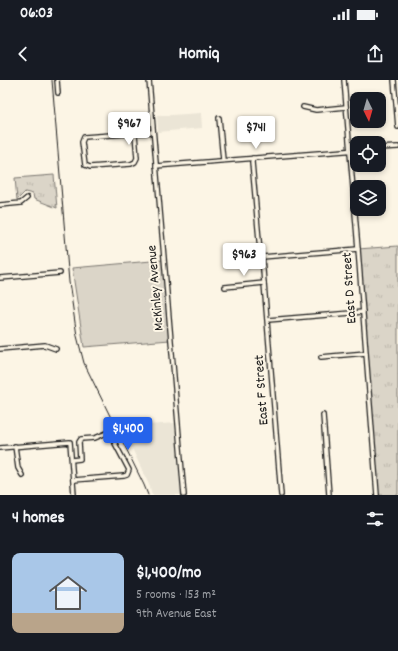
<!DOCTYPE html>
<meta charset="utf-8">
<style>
body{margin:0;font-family:Dekko,sans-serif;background:#20242c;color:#f1f3f6;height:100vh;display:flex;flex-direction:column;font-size:15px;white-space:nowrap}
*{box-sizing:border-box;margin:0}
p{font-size:13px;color:#9ea1a6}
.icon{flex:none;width:22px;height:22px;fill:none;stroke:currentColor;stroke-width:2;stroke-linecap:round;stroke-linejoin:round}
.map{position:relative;height:415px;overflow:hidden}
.sheet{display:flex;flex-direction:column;background:#171b24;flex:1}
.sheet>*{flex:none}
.needle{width:26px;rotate:175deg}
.controls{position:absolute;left:350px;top:12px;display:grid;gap:8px}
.controls a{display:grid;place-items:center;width:36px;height:36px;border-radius:8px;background:#171b24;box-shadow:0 2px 6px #0003;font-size:20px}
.price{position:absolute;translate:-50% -34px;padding:0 9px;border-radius:4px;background:#fff;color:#222;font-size:13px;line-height:26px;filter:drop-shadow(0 1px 2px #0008)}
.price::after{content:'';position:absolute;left:50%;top:24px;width:12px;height:9px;margin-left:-6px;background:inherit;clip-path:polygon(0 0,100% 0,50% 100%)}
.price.on{background:#2563eb;color:#fff}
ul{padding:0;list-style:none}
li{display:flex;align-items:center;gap:12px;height:100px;padding:0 12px}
li span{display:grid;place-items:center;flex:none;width:112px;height:80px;border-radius:8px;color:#555}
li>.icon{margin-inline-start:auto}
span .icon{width:48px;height:48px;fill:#fffc;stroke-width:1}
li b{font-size:17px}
h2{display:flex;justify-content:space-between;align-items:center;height:48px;padding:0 12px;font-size:17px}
.status{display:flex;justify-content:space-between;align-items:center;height:28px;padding:0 20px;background:#171b24;direction:ltr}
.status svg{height:11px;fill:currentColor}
header{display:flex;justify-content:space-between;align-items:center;height:52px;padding:0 12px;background:#171b24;font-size:18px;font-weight:800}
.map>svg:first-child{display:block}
</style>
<div class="status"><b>06:03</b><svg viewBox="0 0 49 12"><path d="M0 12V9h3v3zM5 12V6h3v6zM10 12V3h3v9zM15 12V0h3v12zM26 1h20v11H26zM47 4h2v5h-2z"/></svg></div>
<header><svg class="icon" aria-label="back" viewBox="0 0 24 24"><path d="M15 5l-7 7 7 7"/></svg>Homiq<svg class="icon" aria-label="share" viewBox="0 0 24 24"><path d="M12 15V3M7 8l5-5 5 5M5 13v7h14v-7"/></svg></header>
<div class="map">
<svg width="398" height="415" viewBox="0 0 398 415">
<defs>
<pattern id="park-tufts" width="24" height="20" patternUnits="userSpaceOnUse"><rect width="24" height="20" fill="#dbd5c8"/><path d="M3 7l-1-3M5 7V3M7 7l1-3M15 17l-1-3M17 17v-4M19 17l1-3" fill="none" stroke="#bbb6ab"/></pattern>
</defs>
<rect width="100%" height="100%" fill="#fcf5e5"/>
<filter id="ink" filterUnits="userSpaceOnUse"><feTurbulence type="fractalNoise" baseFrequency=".025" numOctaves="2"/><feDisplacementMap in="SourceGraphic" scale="8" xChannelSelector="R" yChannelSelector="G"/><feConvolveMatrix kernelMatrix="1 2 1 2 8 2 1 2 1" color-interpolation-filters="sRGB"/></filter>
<g filter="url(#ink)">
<g fill="#ebe5d6">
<polygon points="201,33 202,48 158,52 157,36"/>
<polygon points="175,343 181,415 152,415 150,407 122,347"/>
</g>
<polygon fill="#dbd5c8" stroke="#7c7872" points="163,180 170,260 84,267 72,188"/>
<g fill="url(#park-tufts)" stroke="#7c7872">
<polygon points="54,95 57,128 34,119 33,114 25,112 17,120 15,98"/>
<polygon points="398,166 398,415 377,415 358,169"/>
</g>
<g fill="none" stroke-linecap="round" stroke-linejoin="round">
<defs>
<g id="minor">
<polyline points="57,0 58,13"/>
<polyline points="149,0 184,415"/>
<polyline points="344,0 358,169 377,415"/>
<polyline points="394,0 398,47"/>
<polyline points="303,27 316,30 346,27"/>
<polyline points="219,38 223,80"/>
<polyline points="135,54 137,78 135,82 131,84 90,87 85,85 82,62 84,57 153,52"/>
<polyline points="379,68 398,67"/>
<polyline points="253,78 252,82 260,171 262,177 264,203 281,415"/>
<polyline points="156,86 357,70"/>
<polyline points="0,125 21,123 27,118"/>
<polyline points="229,178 262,177 358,169"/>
<polyline points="0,198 60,193"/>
<polyline points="225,207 264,203"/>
<polyline points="268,240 363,232"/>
<polyline points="0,269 45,265 56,269"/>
<polyline points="321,277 366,273"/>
<polyline points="323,335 329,415"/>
<polyline points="15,366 18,388 22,395"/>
<polyline points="0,368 70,362 74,415"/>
<polyline points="72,380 80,379 79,362 81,359 95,358 109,352 129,390 127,395 124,396 73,400"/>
</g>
</defs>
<use href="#minor" stroke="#1c1c1c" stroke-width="6"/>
<use href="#minor" stroke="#fcf5e5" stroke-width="3.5"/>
<polyline stroke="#1c1c1c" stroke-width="1" points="52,0 69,202 77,256 84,283 144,405 148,415"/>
</g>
</g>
<g text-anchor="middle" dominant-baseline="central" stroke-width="4" stroke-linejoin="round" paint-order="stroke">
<g font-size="14" fill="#1c1c1c" stroke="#fcf5e5">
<text transform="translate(156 208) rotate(-95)">McKinley Avenue</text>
<text transform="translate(350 208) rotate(-94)">East D Street</text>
<text transform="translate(262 310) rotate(-94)">East F Street</text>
</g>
</g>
</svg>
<div class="controls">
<a><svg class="needle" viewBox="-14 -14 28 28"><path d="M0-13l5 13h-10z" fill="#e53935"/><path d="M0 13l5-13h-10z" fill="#9ea1a6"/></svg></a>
<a><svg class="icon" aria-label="locate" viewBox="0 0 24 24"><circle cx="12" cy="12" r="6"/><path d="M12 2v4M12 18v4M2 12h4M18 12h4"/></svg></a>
<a><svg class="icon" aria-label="layers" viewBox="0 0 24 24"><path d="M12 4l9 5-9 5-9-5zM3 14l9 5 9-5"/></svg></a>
</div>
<b class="price" style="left:129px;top:66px">$967</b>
<b class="price" style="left:256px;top:70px">$741</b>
<b class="price" style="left:244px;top:197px">$963</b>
<b class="price on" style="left:128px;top:371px">$1,400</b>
</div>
<section class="sheet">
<h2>4 homes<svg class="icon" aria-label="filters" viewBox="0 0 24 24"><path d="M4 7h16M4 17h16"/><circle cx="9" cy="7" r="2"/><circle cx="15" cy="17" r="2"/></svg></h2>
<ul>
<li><span style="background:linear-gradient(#a9c7e8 75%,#b9a48a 0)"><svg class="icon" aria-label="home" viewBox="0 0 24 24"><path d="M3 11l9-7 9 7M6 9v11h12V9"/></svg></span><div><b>$1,400/mo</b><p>5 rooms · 153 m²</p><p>9th Avenue East</p></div></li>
</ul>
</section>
